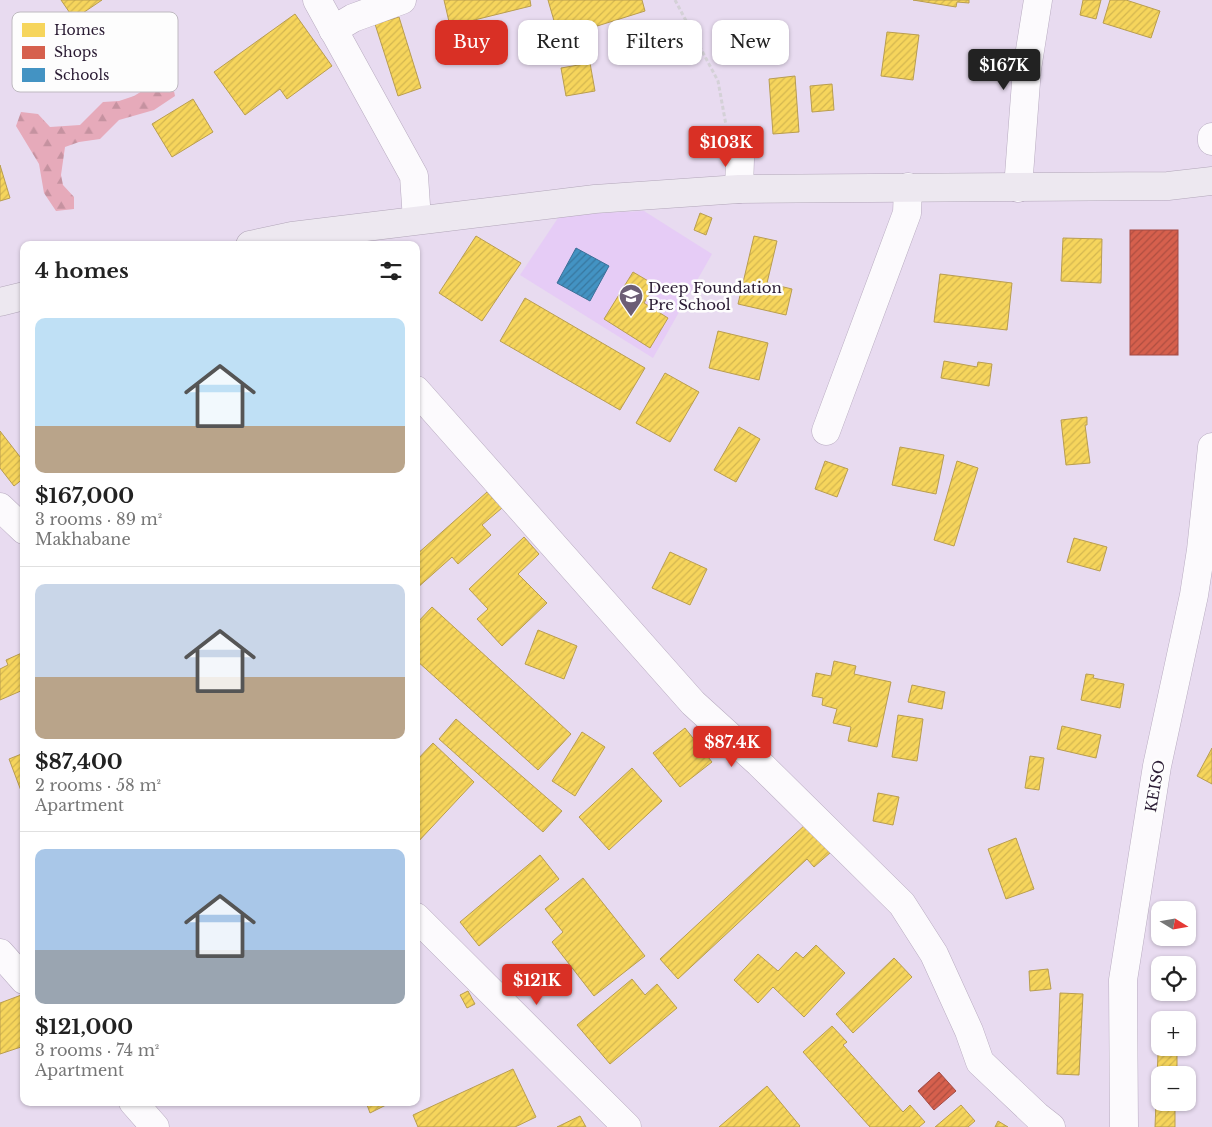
<!DOCTYPE html>
<meta charset="utf-8">
<style>
body{margin:0;font-family:"Libre Baskerville",serif;background:#f2f2f2;color:#222;height:100vh;display:flex;flex-direction:column;font-size:19px;white-space:nowrap}
*{box-sizing:border-box;margin:0}
p{font-size:16px;color:#767676}
.icon{flex:none;width:28px;height:28px;fill:none;stroke:currentColor;stroke-width:2;stroke-linecap:round;stroke-linejoin:round}
.map{position:relative;flex:1;overflow:hidden}
.sheet{position:absolute;left:20px;top:241px;width:400px;height:865px;display:flex;flex-direction:column;background:#fff;border-radius:10px;box-shadow:0 1px 4px #0004}
.sheet>*{flex:none}
.banner{position:absolute;left:435px;top:20px;width:475px;height:45px;display:flex;gap:10px}
.needle{width:32px;rotate:101deg}
.buttons{position:absolute;left:1151px;top:901px;display:grid;gap:10px}
.buttons a{display:grid;place-items:center;width:45px;height:45px;border-radius:10px;background:#fff;box-shadow:0 1px 4px #0004;font-size:25px}
.price{position:absolute;translate:-50% -42px;padding:0 11px;border-radius:5px;background:#d93025;color:#fff;font-size:16px;line-height:32px;filter:drop-shadow(0 1px 2px #0008)}
.price::after{content:'';position:absolute;left:50%;top:30px;width:15px;height:11px;margin-left:-8px;background:inherit;clip-path:polygon(0 0,100% 0,50% 100%)}
.price.on{background:#222;color:#fff}
ul{padding:0;list-style:none}
li{display:grid;align-content:center;gap:10px;height:265px;padding:0 15px}
li+li{border-top:1px solid #e0e0e0}
li span{display:grid;place-items:center;height:155px;border-radius:10px;color:#555}
li>.icon{margin-inline-start:auto}
span .icon{width:90px;height:90px;fill:#fffc;stroke-width:1}
li b{font-size:21px}
h2{display:flex;justify-content:space-between;align-items:center;height:60px;padding:0 15px;font-size:21px}
.chip{padding:0 18px;border-radius:10px;background:#fff;box-shadow:0 1px 4px #0004;font-size:18px;line-height:45px}
.chip.on{background:#d93025;color:#fff}
.map>svg:first-child{display:block}
</style>
<div class="map">
<svg width="1212" height="1127" viewBox="0 0 1212 1127">
<defs>
<pattern id="forest-firs" width="22" height="20" patternUnits="userSpaceOnUse" patternTransform="scale(1.25)"><rect width="22" height="20" fill="#e6aaba"/><path d="M5 1l3.5 6h-7zM16 11l3.5 6h-7z" fill="#c592a0"/></pattern>
<pattern id="homes-hatch" width="6" height="6" patternUnits="userSpaceOnUse" patternTransform="scale(1.25)"><rect width="6" height="6" fill="#f6d55c"/><path d="M-1 1l2-2M0 6l6-6M5 7l2-2" fill="none" stroke="#d3b650"/></pattern>
<pattern id="shops-hatch" width="6" height="6" patternUnits="userSpaceOnUse" patternTransform="scale(1.25)"><rect width="6" height="6" fill="#d6604d"/><path d="M-1 1l2-2M0 6l6-6M5 7l2-2" fill="none" stroke="#ae4e41"/></pattern>
<pattern id="schools-hatch" width="6" height="6" patternUnits="userSpaceOnUse" patternTransform="scale(1.25)"><rect width="6" height="6" fill="#4393c3"/><path d="M-1 1l2-2M0 6l6-6M5 7l2-2" fill="none" stroke="#38779f"/></pattern>
</defs>
<rect width="100%" height="100%" fill="#e8dbf0"/>
<polygon fill="#e6ccf6" points="644,211 712,254 653,358 520,275 560,215"/>
<polygon fill="url(#forest-firs)" points="171,77 175,96 154,110 119,120 100,139 79,142 65,147 61,175 63,185 74,197 74,209 56,211 44,193 39,164 16,126 21,112 38,114 50,127 80,125 103,102 119,101 134,96 155,83"/>
<g fill="url(#homes-hatch)" stroke="#b99d50">
<polygon points="61,0 102,0 74,19"/>
<polygon points="444,0 530,0 531,6 450,26"/>
<polygon points="548,0 642,0 645,11 559,38"/>
<polygon points="913,0 969,0 969,3 957,2 956,7"/>
<polygon points="1083,0 1101,0 1096,19 1080,15"/>
<polygon points="1110,0 1126,0 1160,11 1151,38 1103,23"/>
<polygon points="295,14 332,66 287,99 280,89 245,115 214,72"/>
<polygon points="399,17 421,88 398,96 375,24"/>
<polygon points="887,32 919,35 913,80 881,76"/>
<polygon points="590,63 595,91 566,96 561,68"/>
<polygon points="795,76 799,132 773,134 769,79"/>
<polygon points="832,84 834,110 812,112 810,86"/>
<polygon points="193,99 213,132 172,157 152,124"/>
<polygon points="0,165 10,198 0,201"/>
<polygon points="700,213 712,218 706,235 694,230"/>
<polygon points="476,236 521,263 482,321 439,293"/>
<polygon points="754,236 777,241 767,283 792,289 786,315 738,304"/>
<polygon points="1063,238 1102,239 1101,283 1061,281"/>
<polygon points="633,272 655,285 644,303 668,318 650,348 604,319"/>
<polygon points="940,274 1012,283 1007,330 934,322"/>
<polygon points="525,298 645,368 620,410 500,341"/>
<polygon points="718,331 768,343 759,380 709,368"/>
<polygon points="944,361 977,367 978,362 992,364 989,386 941,378"/>
<polygon points="665,373 699,392 670,442 636,423"/>
<polygon points="1087,417 1087,425 1085,425 1090,463 1066,465 1061,420"/>
<polygon points="739,427 760,439 736,482 714,470"/>
<polygon points="0,431 24,462 24,478 14,486 0,468"/>
<polygon points="900,447 944,455 936,494 892,485"/>
<polygon points="825,461 848,469 837,497 815,489"/>
<polygon points="957,461 978,468 954,546 934,540"/>
<polygon points="487,492 502,508 482,525 491,535 458,564 452,557 416,589 416,555"/>
<polygon points="524,537 539,554 518,574 547,603 502,646 477,619 488,609 469,589"/>
<polygon points="1074,538 1107,547 1100,571 1067,562"/>
<polygon points="670,552 707,569 690,605 652,588"/>
<polygon points="432,607 571,734 538,770 416,660 416,624"/>
<polygon points="538,630 577,646 564,679 525,664"/>
<polygon points="24,652 24,693 23,690 0,700 0,669 8,665 6,660"/>
<polygon points="834,661 856,666 854,674 891,682 877,747 848,741 851,727 833,723 837,709 822,705 823,698 812,696 816,673 831,676"/>
<polygon points="1086,674 1094,675 1093,678 1124,684 1120,708 1081,700"/>
<polygon points="912,685 945,692 942,709 908,702"/>
<polygon points="898,715 923,719 917,761 892,757"/>
<polygon points="456,719 562,811 543,832 439,739"/>
<polygon points="1062,726 1101,735 1096,758 1057,749"/>
<polygon points="685,728 712,762 680,787 653,753"/>
<polygon points="582,732 605,747 575,796 552,781"/>
<polygon points="433,743 474,782 416,844 416,761"/>
<polygon points="1212,748 1212,784 1197,776"/>
<polygon points="24,753 24,796 23,796 9,759"/>
<polygon points="1030,756 1044,758 1039,790 1025,788"/>
<polygon points="632,768 662,801 609,850 579,817"/>
<polygon points="878,793 899,797 893,825 873,821"/>
<polygon points="806,824 831,852 814,867 807,859 678,979 660,959"/>
<polygon points="1016,838 1034,889 1006,899 988,849"/>
<polygon points="540,855 559,879 479,946 460,922"/>
<polygon points="583,878 645,956 594,996 552,942 563,932 545,909"/>
<polygon points="816,945 845,973 804,1017 773,987 758,1003 734,980 758,954 778,971 796,952 803,958"/>
<polygon points="894,958 912,977 853,1033 836,1014"/>
<polygon points="1048,969 1051,989 1030,991 1029,971"/>
<polygon points="632,979 645,995 657,984 677,1008 610,1064 577,1025"/>
<polygon points="468,991 475,1004 467,1008 460,995"/>
<polygon points="1060,993 1083,994 1079,1075 1057,1074"/>
<polygon points="24,994 24,1046 0,1054 0,1003"/>
<polygon points="832,1026 847,1042 843,1045 903,1112 910,1105 925,1122 919,1127 870,1127 803,1052"/>
<polygon points="1158,1054 1177,1055 1177,1075 1160,1075 1160,1102 1175,1102 1175,1127 1155,1127"/>
<polygon points="513,1069 536,1117 515,1127 418,1127 413,1115"/>
<polygon points="767,1086 800,1126 799,1127 719,1127"/>
<polygon points="366,1102 392,1102 370,1113"/>
<polygon points="961,1105 975,1121 968,1127 935,1127"/>
<polygon points="580,1116 586,1127 557,1127"/>
<polygon points="998,1121 1008,1127 995,1127"/>
</g>
<g fill="url(#shops-hatch)" stroke="#a24b45">
<rect x="1130" y="230" width="48" height="125"/>
<polygon points="939,1072 956,1091 934,1110 918,1091"/>
</g>
<polygon fill="url(#schools-hatch)" stroke="#3c6f98" points="576,248 609,266 590,301 557,283"/>
<g fill="none" stroke-linecap="round" stroke-linejoin="round">
<defs>
<g id="minor">
<polyline points="317,0 414,176 417,220"/>
<polyline points="333,30 353,18 402,0"/>
<polyline points="1212,137 1212,141"/>
<polyline points="739,152 740,159 739,189"/>
<polyline points="1018,188 1027,69 1038,0"/>
<polyline points="416,390 693,703 759,763 902,904 934,954 969,1031 980,1062 1037,1116 1051,1127"/>
<polyline points="826,431 907,213 908,187"/>
<polyline points="0,507 24,530"/>
<polyline points="416,917 627,1127"/>
<polyline points="0,953 24,980"/>
<polyline points="133,1102 155,1127"/>
<polyline points="1124,1127 1123,980 1157,766 1194,595 1201,550 1212,447"/>
</g>
<g id="major">
<polyline points="250,245 292,236 595,199 739,189 1168,186 1212,181"/>
<polyline points="0,302 24,296"/>
</g>
</defs>
<use href="#minor" stroke="#b8abc0" stroke-width="29"/>
<use href="#major" stroke="#b2a6b9" stroke-width="29"/>
<polyline stroke="#d4d1d7" stroke-width="3" stroke-dasharray="4 2.5" stroke-linecap="butt" points="675,0 718,81 726,125"/>
<use href="#minor" stroke="#fcfafd" stroke-width="28"/>
<use href="#major" stroke="#ede8f0" stroke-width="28"/>
</g>
<defs>
<symbol id="school-pin" viewBox="-11 -11 22 30"><path d="M0 17L-7.5 6A9.5 9.5 0 1 1 7.5 6Z" fill="#6c5e75" stroke="#fdfdfd"/><path d="M0-5L7-2L0 1L-7-2ZM-4 1L0 2.5L4 1V4Q0 6-4 4Z" fill="#fff"/></symbol>
</defs>
<g fill-rule="evenodd">
<use href="#school-pin" x="617" y="282" width="28" height="38"/>
</g>
<g text-anchor="middle" dominant-baseline="central" stroke-width="5" stroke-linejoin="round" paint-order="stroke">
<g font-size="15" fill="#2a1b33" stroke="#fdfdfd" text-anchor="start">
<text x="648" y="287">Deep Foundation<tspan x="648" dy="17">Pre School</tspan></text>
</g>
<g font-size="15" fill="#2a1b33" stroke="#fdfdfd">
<text transform="translate(1155 786) rotate(-80)">KEISO</text>
</g>
</g>
<rect x="12" y="12" width="166" height="80" rx="8" fill="#fdfdfd" stroke="#beb9c0" stroke-width="1"/>
<rect x="22" y="23" width="23" height="14" fill="#f6d55c"/>
<rect x="22" y="46" width="23" height="13" fill="#d6604d"/>
<rect x="22" y="68" width="23" height="14" fill="#4393c3"/>
<g font-size="14" fill="#2a1b33">
<text x="54" y="35">Homes</text>
<text x="54" y="57">Shops</text>
<text x="54" y="80">Schools</text>
</g>
</svg>
<div class="buttons">
<a><svg class="needle" viewBox="-14 -14 28 28"><path d="M0-13l5 13h-10z" fill="#e53935"/><path d="M0 13l5-13h-10z" fill="#767676"/></svg></a>
<a><svg class="icon" aria-label="locate" viewBox="0 0 24 24"><circle cx="12" cy="12" r="6"/><path d="M12 2v4M12 18v4M2 12h4M18 12h4"/></svg></a>
<a>+</a>
<a>−</a>
</div>
<b class="price on" style="left:1004px;top:91px">$167K</b>
<b class="price" style="left:726px;top:168px">$103K</b>
<b class="price" style="left:732px;top:768px">$87.4K</b>
<b class="price" style="left:537px;top:1006px">$121K</b>
<div class="banner">
<a class="chip on">Buy</a>
<a class="chip">Rent</a>
<a class="chip">Filters</a>
<a class="chip">New</a>
</div>
<section class="sheet">
<h2>4 homes<svg class="icon" aria-label="filters" viewBox="0 0 24 24"><path d="M4 7h16M4 17h16"/><circle cx="9" cy="7" r="2"/><circle cx="15" cy="17" r="2"/></svg></h2>
<ul>
<li><span style="background:linear-gradient(#bfe0f5 70%,#b9a48a 0)"><svg class="icon" aria-label="home" viewBox="0 0 24 24"><path d="M3 11l9-7 9 7M6 9v11h12V9"/></svg></span><div><b>$167,000</b><p>3 rooms · 89 m²</p><p>Makhabane</p></div></li>
<li><span style="background:linear-gradient(#c9d6e8 60%,#b9a48a 0)"><svg class="icon" aria-label="home" viewBox="0 0 24 24"><path d="M3 11l9-7 9 7M6 9v11h12V9"/></svg></span><div><b>$87,400</b><p>2 rooms · 58 m²</p><p>Apartment</p></div></li>
<li><span style="background:linear-gradient(#a9c7e8 65%,#9aa5b1 0)"><svg class="icon" aria-label="home" viewBox="0 0 24 24"><path d="M3 11l9-7 9 7M6 9v11h12V9"/></svg></span><div><b>$121,000</b><p>3 rooms · 74 m²</p><p>Apartment</p></div></li>
</ul>
</section>
</div>
